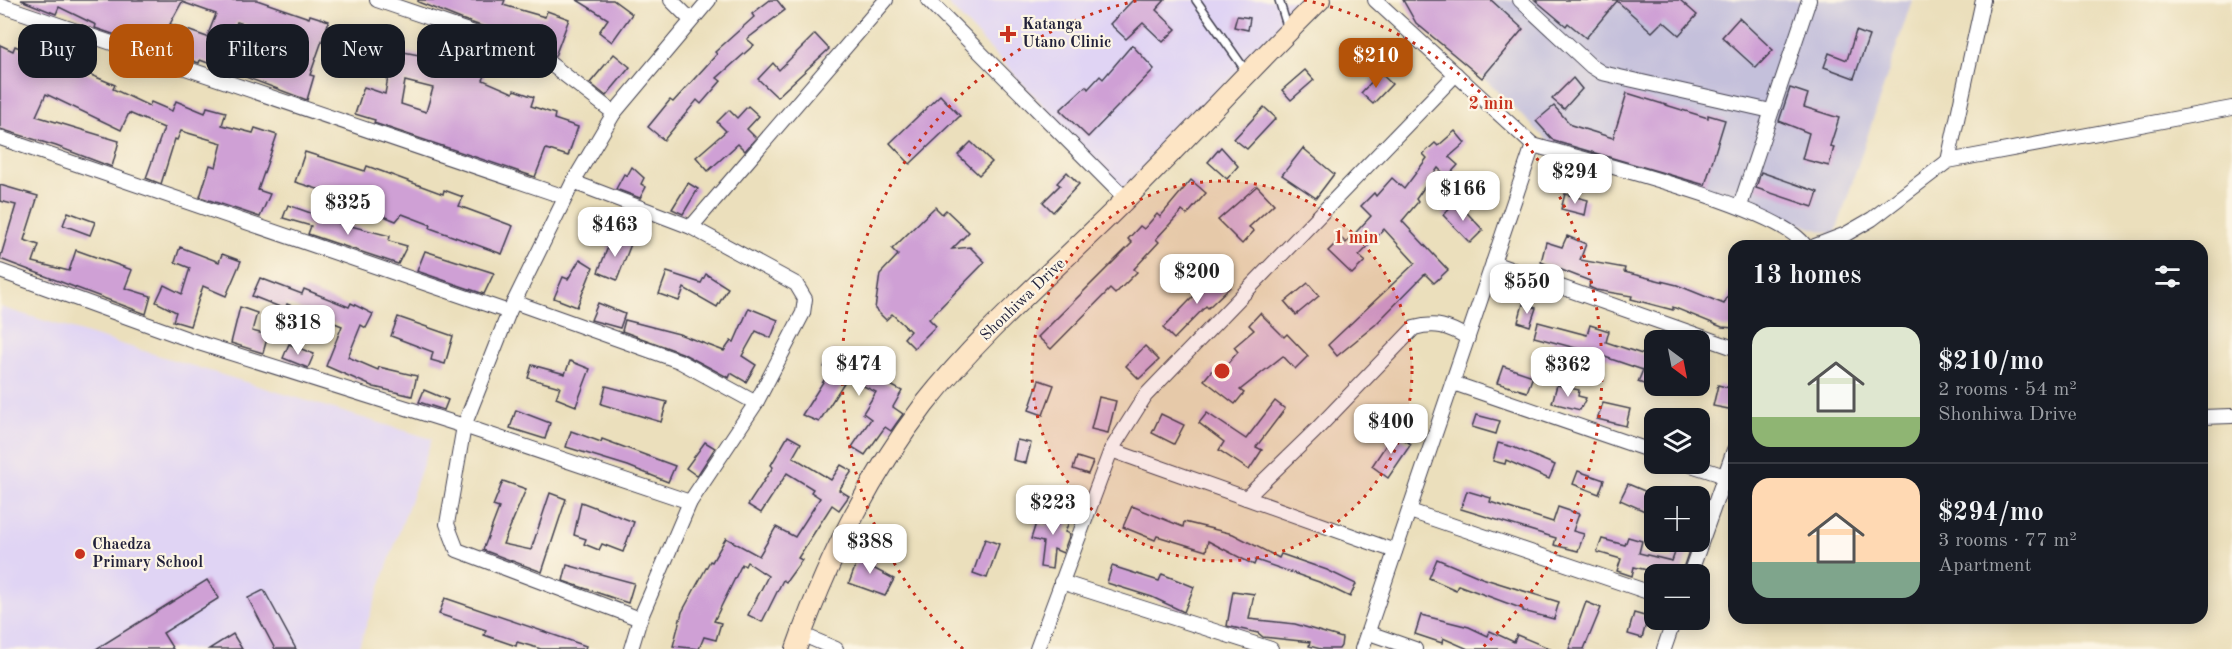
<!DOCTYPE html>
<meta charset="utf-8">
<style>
body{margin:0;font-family:"Old Standard TT",serif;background:#20242c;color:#f1f3f6;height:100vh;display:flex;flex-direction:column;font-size:22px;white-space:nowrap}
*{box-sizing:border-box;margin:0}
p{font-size:20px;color:#9ea1a6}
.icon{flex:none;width:33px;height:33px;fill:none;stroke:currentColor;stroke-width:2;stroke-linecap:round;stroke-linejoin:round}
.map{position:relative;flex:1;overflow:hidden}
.panel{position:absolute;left:1728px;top:240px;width:480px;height:384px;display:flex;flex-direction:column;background:#171b24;border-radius:18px;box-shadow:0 3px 15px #0003}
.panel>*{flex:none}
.guide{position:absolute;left:18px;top:24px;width:570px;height:54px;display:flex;gap:12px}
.needle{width:39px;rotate:148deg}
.fabs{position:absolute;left:1644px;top:330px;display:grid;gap:12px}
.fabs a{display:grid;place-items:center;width:66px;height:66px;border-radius:12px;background:#171b24;box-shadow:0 3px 15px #0003;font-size:30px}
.price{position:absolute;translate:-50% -51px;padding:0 14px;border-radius:12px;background:#fff;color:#222;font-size:20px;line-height:39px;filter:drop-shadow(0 2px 3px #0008)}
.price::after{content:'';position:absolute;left:50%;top:36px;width:18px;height:14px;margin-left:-9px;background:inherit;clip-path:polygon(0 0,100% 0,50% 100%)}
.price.selected{background:#b45309;color:#fff}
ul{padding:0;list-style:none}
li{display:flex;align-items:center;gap:18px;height:150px;padding:0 24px}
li+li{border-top:2px solid #363941}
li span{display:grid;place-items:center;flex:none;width:168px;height:120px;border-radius:18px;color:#555}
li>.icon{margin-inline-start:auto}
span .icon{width:72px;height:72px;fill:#fffc;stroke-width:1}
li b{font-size:26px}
h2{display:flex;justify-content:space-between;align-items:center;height:72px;padding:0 24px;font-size:26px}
.chip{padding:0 21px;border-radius:18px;background:#171b24;box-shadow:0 3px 15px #0003;font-size:21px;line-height:54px}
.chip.selected{background:#b45309;color:#fff}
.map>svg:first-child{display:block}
</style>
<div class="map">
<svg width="2232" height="649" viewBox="0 0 2232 649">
<rect width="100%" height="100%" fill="#fcf5e5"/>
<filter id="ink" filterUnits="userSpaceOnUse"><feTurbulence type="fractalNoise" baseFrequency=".0167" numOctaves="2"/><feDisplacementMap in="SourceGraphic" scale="12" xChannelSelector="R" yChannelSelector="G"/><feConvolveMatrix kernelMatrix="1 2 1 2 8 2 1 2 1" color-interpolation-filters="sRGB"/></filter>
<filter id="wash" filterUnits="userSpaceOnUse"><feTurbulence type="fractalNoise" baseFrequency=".008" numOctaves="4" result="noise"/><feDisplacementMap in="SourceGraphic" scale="24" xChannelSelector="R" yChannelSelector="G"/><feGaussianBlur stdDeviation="1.35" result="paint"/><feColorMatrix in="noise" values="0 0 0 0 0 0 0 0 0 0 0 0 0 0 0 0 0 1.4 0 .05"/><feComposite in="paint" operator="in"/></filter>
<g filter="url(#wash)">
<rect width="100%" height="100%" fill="#ebdfbc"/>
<g fill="#e0d4f4">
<polygon points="944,0 1306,0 1123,190"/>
<polygon points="0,307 432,439 358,649 0,649"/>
</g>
<polygon fill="#c4c0db" points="1402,0 1912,0 1835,235 1557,149"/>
<g id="blocks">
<g fill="#cfa0d5" fill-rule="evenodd">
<path d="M 21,0 L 257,0 L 309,18 L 310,15 L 329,21 L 310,75 L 314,76 L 307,100 L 200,60 L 199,63 L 95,28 L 96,25 L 59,7 L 56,14 ZM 182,2 L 216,14 L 207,37 L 170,24 ZM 237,22 L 274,33 L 264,57 L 227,48 Z"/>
<polygon points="418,0 505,0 503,5 545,17 547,11 569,19 555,56 542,47 461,19 418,2"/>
<polygon points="577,0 613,0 632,14 612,42 599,32 608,19"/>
<polygon points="770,0 777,0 785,10 747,39 754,45 717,78 721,81 701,104 697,100 664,140 648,127 670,100 673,102 717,54 715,52 754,17 752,14"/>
<polygon points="1133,0 1165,0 1156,10 1176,29 1163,42 1143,23 1126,39 1110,24"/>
<polygon points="1403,0 1491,0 1523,29 1482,78 1416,23"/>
<polygon points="1535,0 1680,0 1697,15 1679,35 1663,21 1652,32 1617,1 1586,38 1568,23 1566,26"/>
<polygon points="1237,16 1250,18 1248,30 1234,27"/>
<polygon points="1739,18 1773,50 1756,68 1722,37"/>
<polygon points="1856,31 1869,36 1854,78 1824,67 1829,53 1847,60"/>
<polygon points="815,34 829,49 777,97 758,79 773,63 779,70"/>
<polygon points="0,45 13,51 15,46 65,67 67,65 115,85 113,89 149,106 151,102 172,111 176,101 205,113 207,107 226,112 222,125 253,133 255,128 277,135 258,190 270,194 260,217 200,197 210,165 216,167 222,143 181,131 177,140 175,139 161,184 146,178 164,128 129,113 121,130 46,94 36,116 119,141 112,167 56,146 0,129"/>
<polygon points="1132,45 1154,69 1088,137 1060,110 1086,86 1088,89 1100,76 1103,79"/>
<path d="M 393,50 L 435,58 L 434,64 L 472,75 L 473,71 L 485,76 L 483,80 L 513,93 L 514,90 L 534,97 L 531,106 L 555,114 L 554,119 L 578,127 L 568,156 L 546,149 L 535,177 L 374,123 L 375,120 L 355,114 L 364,87 L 385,94 ZM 405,81 L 433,88 L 426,112 L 401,104 Z"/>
<polygon points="614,54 630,67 606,96 590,83"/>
<polygon points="1305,70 1314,80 1291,100 1282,90"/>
<polygon points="1380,73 1392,84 1373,104 1361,93"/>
<polygon points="1573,78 1582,89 1564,109 1552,99"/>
<polygon points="1790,88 1808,94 1804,107 1839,118 1830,146 1834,147 1829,166 1802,159 1809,133 1779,121"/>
<polygon points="1627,93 1708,118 1708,115 1725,120 1705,185 1554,141 1536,121 1554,106 1571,125 1613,138"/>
<polygon points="940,95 960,116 910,164 890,143"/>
<polygon points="748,106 759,116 747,129 756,138 745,151 738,144 708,171 696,157 726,131 717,122 729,110 737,118"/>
<polygon points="1264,107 1276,118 1247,149 1234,139"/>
<polygon points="1455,131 1465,143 1449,157 1458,165 1447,177 1438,168 1416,199 1418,202 1402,221 1448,270 1434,283 1425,274 1375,325 1337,356 1328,345 1415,263 1384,229 1359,256 1365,261 1352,274 1328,251 1341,238 1346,243 1371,216 1361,206 1374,193 1376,196 1392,178 1404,189 1427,158 1423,154 1435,143 1438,146"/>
<polygon points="971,142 992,162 979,175 958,155"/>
<polygon points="1221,147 1238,166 1227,179 1208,162"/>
<polygon points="1303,148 1334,174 1316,198 1282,175"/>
<polygon points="305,152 365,171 367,166 443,194 444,190 463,197 459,206 513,226 502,254 430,228 431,225 402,214 396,221 352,203 353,200 295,182"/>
<polygon points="632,167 644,178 641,184 646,187 640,198 616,189 624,174 627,176"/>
<polygon points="1067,172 1079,184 1053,212 1043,202 1060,185 1057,183"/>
<polygon points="1761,172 1818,192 1813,207 1756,188"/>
<polygon points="1191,180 1206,193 1187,215 1182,211 1156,239 1159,242 1134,269 1137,272 1115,294 1110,289 1051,349 1038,337 1132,243 1128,239 1140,226 1144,229 1157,214 1160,217"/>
<polygon points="688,183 698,189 683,214 672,209"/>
<polygon points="0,185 38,196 24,240 39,245 33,262 69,271 76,250 132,270 125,288 151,296 146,314 0,259 16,205 0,201"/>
<polygon points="1257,186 1274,204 1249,227 1254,231 1242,244 1218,220"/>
<polygon points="1565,194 1588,200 1585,215 1561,209"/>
<polygon points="1456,201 1483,230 1470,243 1443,215"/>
<polygon points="288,205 339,223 390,236 389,241 407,246 398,264 308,234 311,226 283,218"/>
<polygon points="935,207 942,214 946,210 969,232 952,249 970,247 985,262 929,319 936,326 914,348 904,338 910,331 892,314 886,320 875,309 880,274 898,255 892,249"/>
<polygon points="68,212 95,222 90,235 63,225"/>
<polygon points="1567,236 1586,244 1580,260 1625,268 1624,272 1677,285 1724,304 1734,282 1734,328 1722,327 1673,307 1673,310 1631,299 1632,296 1596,290 1589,287 1590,281 1541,262 1546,242 1562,247"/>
<polygon points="612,237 631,244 617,280 598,272"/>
<polygon points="180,247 219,262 222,254 241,261 226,296 203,286 190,326 173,321 176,312 156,302 164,285 182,294 190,268 175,262"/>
<polygon points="425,251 494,273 484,294 417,271"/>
<polygon points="580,259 593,267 577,307 554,298 563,277 568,279"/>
<polygon points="667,272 701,283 706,274 728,288 717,307 684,288 679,301 659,294"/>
<polygon points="1216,273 1230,287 1208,308 1206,306 1174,339 1163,328"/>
<polygon points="260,278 302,294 304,289 349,307 351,303 373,314 366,328 361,325 348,357 378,370 379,367 417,376 412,396 374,387 326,366 342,326 287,304 285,309 252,296"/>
<polygon points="1308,283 1319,296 1296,315 1285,302"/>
<polygon points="598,303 625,314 620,328 591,320"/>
<polygon points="1523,304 1536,308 1530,326 1518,322"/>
<polygon points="240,307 257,313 252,331 268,335 263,353 231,343"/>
<polygon points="749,308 778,320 771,338 756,331 742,356 756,365 746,382 731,373 729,378 682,353 622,331 625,320 679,334 724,351 731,341 734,342"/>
<polygon points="1260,313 1284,337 1287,334 1308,356 1295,369 1283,356 1240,390 1244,393 1235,404 1204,380 1213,369 1219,373 1238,352 1234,347 1254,330 1249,325"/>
<polygon points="398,317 453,336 445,364 431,360 433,352 391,336"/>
<polygon points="1538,322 1587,335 1590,325 1609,331 1606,342 1648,356 1654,343 1654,380 1652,387 1638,382 1643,370 1602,356 1598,370 1579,364 1583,350 1534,337"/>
<polygon points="289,344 314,354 308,368 283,358"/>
<polygon points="1145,346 1159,360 1139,379 1126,366"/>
<polygon points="832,350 874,371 882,362 891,370 883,381 902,391 893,407 903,414 891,431 885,427 865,455 852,447 871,419 863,413 876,392 847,378 819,422 802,415 830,371 824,367"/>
<polygon points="570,361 590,369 576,406 556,398 560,387 528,378 532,365 565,374"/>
<polygon points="1503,366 1533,376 1527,392 1497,383"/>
<polygon points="1039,380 1054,385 1043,415 1029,410"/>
<polygon points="1557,385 1579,390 1578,396 1586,398 1580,410 1552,403"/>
<polygon points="1718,385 1734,389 1734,410 1713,406"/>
<polygon points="606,386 667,402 661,422 601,404"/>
<polygon points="424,390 448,400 444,410 419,402"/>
<polygon points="1099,397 1116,401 1108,433 1091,429"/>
<polygon points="1275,401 1285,409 1256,447 1262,450 1249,470 1219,450 1224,442 1199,423 1207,413 1246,439"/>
<polygon points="1603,403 1630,409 1626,426 1597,419"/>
<polygon points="516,410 550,423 545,439 510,428"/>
<polygon points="1161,414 1184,425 1174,444 1152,433"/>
<polygon points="1476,415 1500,421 1496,434 1472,427"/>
<polygon points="571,431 601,442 602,439 675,466 668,482 628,466 566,447"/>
<polygon points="1394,433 1411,444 1388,478 1372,466"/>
<polygon points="788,436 801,443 793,457 831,480 841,465 852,471 839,490 849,496 839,510 832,505 798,558 802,560 786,582 783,580 762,622 748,615 768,576 747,562 745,566 742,564 714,621 721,623 716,640 704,637 699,649 673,646 682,612 710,561 712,562 726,538 759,556 776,527 795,537 820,498 811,492 813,489 787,473 761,513 748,505 773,467 771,465"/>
<polygon points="1017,440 1031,443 1026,463 1013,460"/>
<polygon points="705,442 715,448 697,476 686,468"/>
<polygon points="1498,443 1513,447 1555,465 1549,479 1506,460 1505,464 1493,461"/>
<polygon points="1077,457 1093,462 1088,474 1073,469"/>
<polygon points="1578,471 1604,480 1599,494 1573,484"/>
<polygon points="503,481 526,489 503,544 531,550 550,493 566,499 542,572 483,550 499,508 493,506"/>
<polygon points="1628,484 1654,495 1647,512 1620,500"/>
<polygon points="1467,491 1491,498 1490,502 1553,522 1558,507 1579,514 1573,531 1584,534 1578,551 1554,545 1556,538 1461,509"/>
<polygon points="581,502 634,522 623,552 602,544 599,550 584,544 586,539 574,535"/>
<polygon points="1054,506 1072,514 1065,532 1070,534 1063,553 1054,549 1052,569 1040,567 1043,542 1031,539 1036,523 1046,526"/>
<polygon points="1132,506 1183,527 1184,522 1233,534 1279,558 1281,554 1327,570 1356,584 1350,597 1319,582 1256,560 1254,565 1208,541 1206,551 1157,536 1155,540 1123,527"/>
<polygon points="1628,537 1642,541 1639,553 1672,561 1677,547 1689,551 1681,574 1664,574 1634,567 1632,576 1617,571 1621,559 1597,552 1602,539 1625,545"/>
<polygon points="985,539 999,544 987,578 973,573"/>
<polygon points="862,549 877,555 873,568 894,579 885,596 849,583"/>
<polygon points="1437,559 1482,578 1559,602 1554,619 1523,611 1523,609 1458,585 1456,590 1429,578"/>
<polygon points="567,565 634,583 628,603 563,581"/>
<polygon points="1112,566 1159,581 1162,574 1194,587 1184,612 1152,597 1107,583"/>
<polygon points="207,580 219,598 163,633 173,649 96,649"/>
<polygon points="264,590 296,649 275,649 248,598"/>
<polygon points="1233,591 1254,594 1249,619 1295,624 1342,638 1341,646 1339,649 1321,649 1309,646 1310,642 1263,637 1258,633 1227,626"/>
<polygon points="445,598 586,646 585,649 541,649 517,642 516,646 484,635 486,630 439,614"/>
<polygon points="1586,602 1601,608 1584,649 1569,649"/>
<polygon points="1634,613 1648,617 1642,638 1628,634"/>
<polygon points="1421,615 1469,627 1488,636 1490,631 1514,642 1517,635 1551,649 1468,649 1443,638 1442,643 1415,634"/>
<polygon points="233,634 242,649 209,649"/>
</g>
</g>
</g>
<g filter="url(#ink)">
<use href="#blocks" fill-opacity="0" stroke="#403e4e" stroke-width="1.5"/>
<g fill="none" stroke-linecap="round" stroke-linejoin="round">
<defs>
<g id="lane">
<polyline points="1196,0 1246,71"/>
<polyline points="1279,0 1288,29"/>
</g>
<g id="street">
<polyline points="377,0 539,55 614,113"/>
<polyline points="671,0 691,20"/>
<polyline points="928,0 1126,199"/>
<polyline points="1520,0 1591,66 1602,73 1771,111"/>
<polyline points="0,5 565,197"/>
<polyline points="0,138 509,312"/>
<path d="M 1533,145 C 1582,159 1784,208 1805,246"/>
<polyline points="1948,161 1983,0"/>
<polyline points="573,182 691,227 796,284 805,299 803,313 756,403 690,502 640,619 631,649"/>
<polyline points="1740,206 1809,0"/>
<polyline points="691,227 886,0"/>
<polyline points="1815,246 1846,234 1872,219 1948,161 2232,108"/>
<polyline points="1493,263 1734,348"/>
<polyline points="0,271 199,343 464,426 690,502"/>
<polyline points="514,302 679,361 756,403"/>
<polyline points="1453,383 1654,452"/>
<polyline points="2202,417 2232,416"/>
<polyline points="1111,450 1395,551"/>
<polyline points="1688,464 1725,476"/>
<path d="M 1246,498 L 1315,431 L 1414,328 C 1436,322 1448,326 1468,338"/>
<polyline points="1410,511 1654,594"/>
<polyline points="1690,574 1734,450"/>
<polyline points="1061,582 1271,649"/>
<polyline points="640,619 457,550 447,524 464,426 509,312 573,182 614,113 709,0"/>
<polyline points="1369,633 1415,649"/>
<polyline points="801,634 836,649"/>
<polyline points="1037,649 1111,450 1145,396 1456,74"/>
<polyline points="1362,649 1533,145 1375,0"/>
<polyline points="1664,649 1674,620"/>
</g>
<path id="secondary" d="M 796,649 C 826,564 869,477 924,405 C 982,331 1057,268 1124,201 C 1190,135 1253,66 1320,0"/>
</defs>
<use href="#lane" stroke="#403e4e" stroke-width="10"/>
<use href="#street" stroke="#403e4e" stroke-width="16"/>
<use href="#secondary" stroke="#403e4e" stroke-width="22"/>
<use href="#lane" stroke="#fff" stroke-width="7"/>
<use href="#street" stroke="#fff" stroke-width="14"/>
<use href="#secondary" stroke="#fde5c5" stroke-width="20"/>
</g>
</g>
<circle cx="1222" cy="371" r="190" fill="#c8321e" fill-opacity=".12"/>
<g fill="none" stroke="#c8321e" stroke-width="3" stroke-dasharray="3 6">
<circle cx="1222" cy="371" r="190"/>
<path d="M963 649A380 380 0 0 1 1140 0M1304 0A380 380 0 0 1 1481 649"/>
</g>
<g fill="#c8321e" stroke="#fcf5e5" stroke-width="2">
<path d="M1005 25h6v6h6v6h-6v6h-6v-6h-6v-6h6z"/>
<circle cx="80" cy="554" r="6"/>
</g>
<g text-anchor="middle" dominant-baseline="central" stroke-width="4.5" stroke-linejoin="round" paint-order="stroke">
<g font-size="16" font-weight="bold" fill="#22223b" stroke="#fcf5e5" text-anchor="start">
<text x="1022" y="25">Katanga<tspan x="1022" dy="18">Utano Clinic</tspan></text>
<text x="92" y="545">Chaedza<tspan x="92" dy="18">Primary School</tspan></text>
</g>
<g font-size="16" fill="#22223b" stroke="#fcf5e5">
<text transform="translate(1023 300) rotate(-44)">Shonhiwa Drive</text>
</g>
</g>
<circle cx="1222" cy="371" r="9" fill="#c8321e" stroke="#fcf5e5" stroke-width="3"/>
<g font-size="18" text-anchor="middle" font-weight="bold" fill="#c8321e" stroke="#fcf5e5" stroke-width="4.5" stroke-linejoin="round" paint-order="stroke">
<text x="1491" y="109">2 min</text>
<text x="1356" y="243">1 min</text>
</g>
</svg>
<div class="fabs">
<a><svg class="needle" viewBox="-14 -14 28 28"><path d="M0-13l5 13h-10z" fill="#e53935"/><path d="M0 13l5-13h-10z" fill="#9ea1a6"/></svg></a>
<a><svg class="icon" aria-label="layers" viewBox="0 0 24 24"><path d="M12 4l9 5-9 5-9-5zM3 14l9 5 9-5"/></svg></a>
<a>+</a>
<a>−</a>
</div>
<b class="price selected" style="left:1376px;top:89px">$210</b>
<b class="price" style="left:1575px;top:205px">$294</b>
<b class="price" style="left:1463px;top:222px">$166</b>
<b class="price" style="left:348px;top:236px">$325</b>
<b class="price" style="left:615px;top:258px">$463</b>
<b class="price" style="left:1197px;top:305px">$200</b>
<b class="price" style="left:1527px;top:315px">$550</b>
<b class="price" style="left:298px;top:356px">$318</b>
<b class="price" style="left:859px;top:397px">$474</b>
<b class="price" style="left:1568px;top:398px">$362</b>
<b class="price" style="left:1391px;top:455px">$400</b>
<b class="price" style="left:1053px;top:536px">$223</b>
<b class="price" style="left:870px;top:575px">$388</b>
<div class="guide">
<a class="chip">Buy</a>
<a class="chip selected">Rent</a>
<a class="chip">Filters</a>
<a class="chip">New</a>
<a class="chip">Apartment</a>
</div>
<section class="panel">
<h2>13 homes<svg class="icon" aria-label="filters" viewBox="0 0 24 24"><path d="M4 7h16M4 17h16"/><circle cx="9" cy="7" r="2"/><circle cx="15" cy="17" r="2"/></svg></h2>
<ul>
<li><span style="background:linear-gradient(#dfe7d0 75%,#8fb573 0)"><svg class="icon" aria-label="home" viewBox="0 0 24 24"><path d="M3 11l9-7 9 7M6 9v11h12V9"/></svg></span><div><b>$210/mo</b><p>2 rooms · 54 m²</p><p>Shonhiwa Drive</p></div></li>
<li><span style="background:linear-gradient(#ffd9b3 70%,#7fa58c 0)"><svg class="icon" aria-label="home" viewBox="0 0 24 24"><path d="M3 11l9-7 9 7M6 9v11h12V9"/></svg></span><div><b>$294/mo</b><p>3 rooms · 77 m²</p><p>Apartment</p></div></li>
</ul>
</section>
</div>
